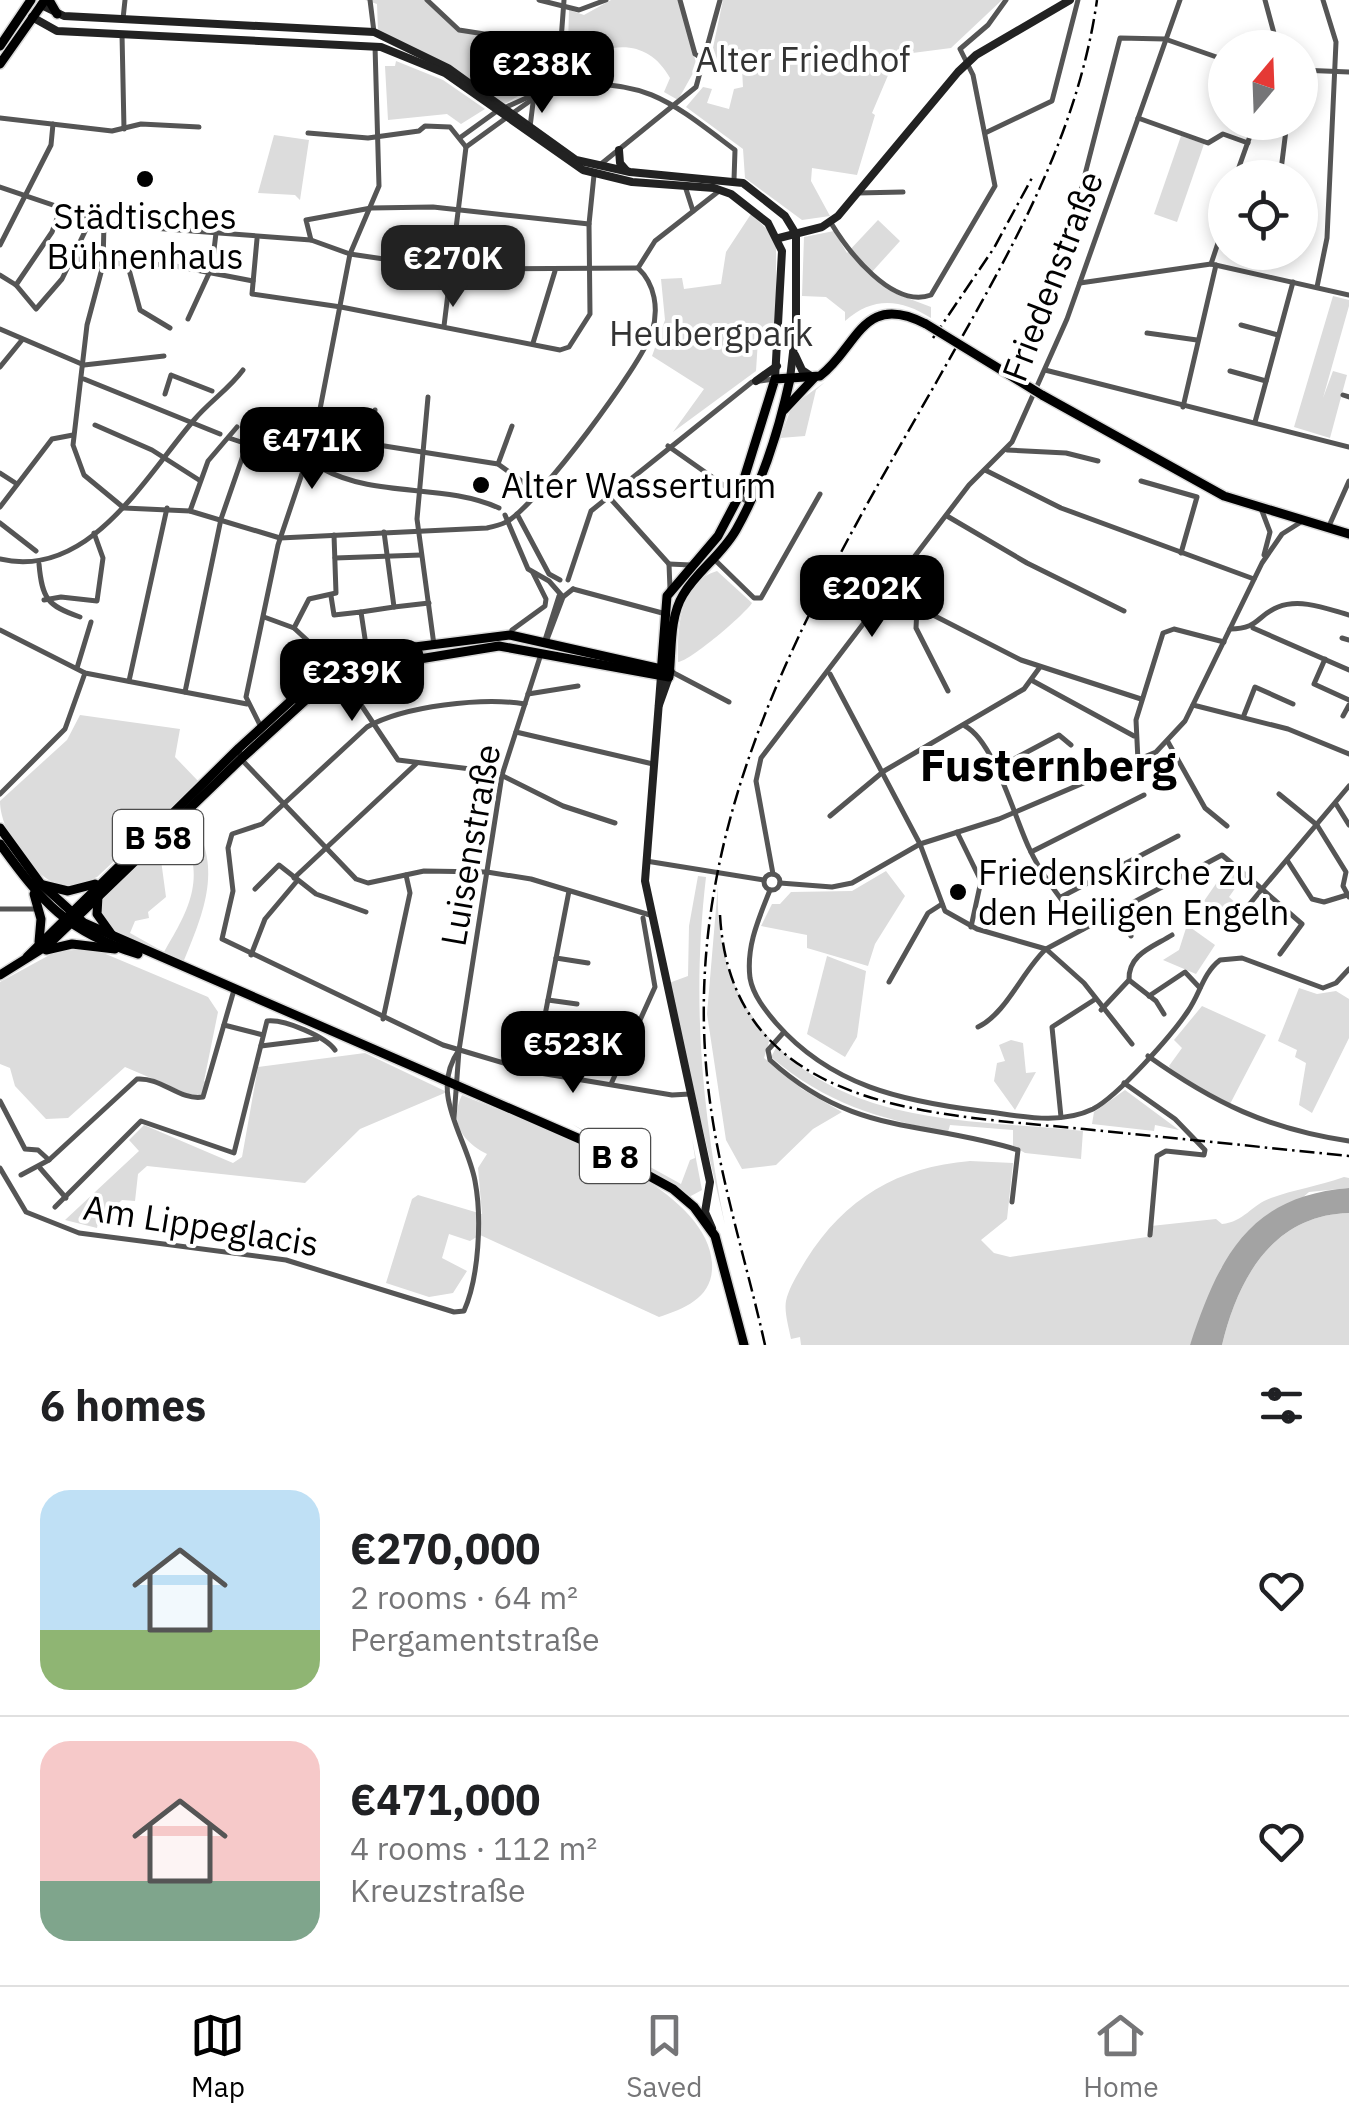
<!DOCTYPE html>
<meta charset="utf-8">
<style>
body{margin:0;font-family:"IBM Plex Sans",sans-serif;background:#f2f2f2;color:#202124;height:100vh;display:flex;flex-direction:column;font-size:38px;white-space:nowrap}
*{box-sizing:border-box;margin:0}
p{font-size:32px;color:#757577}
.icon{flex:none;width:55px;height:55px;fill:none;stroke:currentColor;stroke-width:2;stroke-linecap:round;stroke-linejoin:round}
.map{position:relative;height:1345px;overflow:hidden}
.drawer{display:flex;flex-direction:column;background:#fff;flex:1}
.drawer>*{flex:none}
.needle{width:65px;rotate:19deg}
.controls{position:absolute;left:1208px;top:30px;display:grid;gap:20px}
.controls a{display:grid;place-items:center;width:110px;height:110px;border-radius:50%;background:#fff;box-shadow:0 5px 15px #0003;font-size:50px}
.price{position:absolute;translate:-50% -85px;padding:0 22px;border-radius:20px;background:#000;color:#fff;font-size:32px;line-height:65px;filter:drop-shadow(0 2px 5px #0008)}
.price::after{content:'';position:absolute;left:50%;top:60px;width:30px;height:22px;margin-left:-15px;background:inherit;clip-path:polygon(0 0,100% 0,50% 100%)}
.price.selected{background:#222;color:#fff}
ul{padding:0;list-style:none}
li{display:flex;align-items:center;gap:30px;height:250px;padding:0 40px}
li+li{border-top:2px solid #e0e0e0}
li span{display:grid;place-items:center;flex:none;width:280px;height:200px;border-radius:30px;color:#555}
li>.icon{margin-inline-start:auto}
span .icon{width:120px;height:120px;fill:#fffc;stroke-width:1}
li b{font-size:42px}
h2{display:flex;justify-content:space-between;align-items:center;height:120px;padding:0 40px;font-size:42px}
.dock{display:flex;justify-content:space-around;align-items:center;height:140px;border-top:2px solid #e0e0e0;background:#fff;font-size:28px;color:#757577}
.dock a{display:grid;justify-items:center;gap:5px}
.dock .selected{color:#000}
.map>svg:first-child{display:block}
</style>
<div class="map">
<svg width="1349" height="1345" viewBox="0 0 1349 1345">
<rect width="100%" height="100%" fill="#fff"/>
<g fill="#dcdcdc">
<polygon points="365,0 425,0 458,31 556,46 553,76 503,105 378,30 377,4"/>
<path d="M 611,0 L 678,0 L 697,66 L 678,100 L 664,92 L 670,78 C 651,43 616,39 583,60 L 584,78 L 567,81 L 569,10 L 584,15 Z"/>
<polygon points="723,0 1002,0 951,48 897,55 886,64 889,73 872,113 875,115 857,175 812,168 811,181 830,216 802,220 745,178 743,149 686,107 703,87 712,89 707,103 729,109 734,89 743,87 742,69 710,62"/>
<polygon points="396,61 443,80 485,109 461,124 447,114 388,120 385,66 395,66"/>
<polygon points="274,135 309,140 300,200 295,195 258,193"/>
<polygon points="1181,136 1204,144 1177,222 1154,214"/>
<polygon points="751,214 771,233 776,245 776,331 758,340 756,371 673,432 704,389 652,356 665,320 661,279 682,278 684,289 721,284 726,252"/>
<path d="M 878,220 L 900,241 L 871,273 L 894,293 L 931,307 L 931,318 C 901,299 873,296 845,321 L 845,312 L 826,297 L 802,296 L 804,237 L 834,231 L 847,253 Z"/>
<polygon points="1333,296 1349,300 1349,306 1323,398 1333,371 1347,375 1330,438 1294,427"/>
<polygon points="825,382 816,390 805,436 780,438 792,406"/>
<path d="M 717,571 L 752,603 C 744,615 690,661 678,662 C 677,630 679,582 717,571 Z"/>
<path d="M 80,715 L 180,729 L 175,757 L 199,782 L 97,877 L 70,888 C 35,883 0,833 0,801 L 67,740 Z"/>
<path d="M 188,815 C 225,864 204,912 183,963 L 115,932 L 102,917 L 101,899 L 159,843 L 166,858 L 161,860 L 166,897 L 148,912 L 149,918 L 135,921 L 130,933 L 164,952 C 190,908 209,874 177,825 Z"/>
<polygon points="1229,865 1243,877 1229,897 1243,909 1233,921 1204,901"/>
<polygon points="886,871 905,896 875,944 868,966 807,948 807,935 761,926 772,904 780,904 791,892 852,891"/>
<path d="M 698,876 L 706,877 C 692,997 701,1107 725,1225 L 669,983 L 688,976 L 689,926 Z"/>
<path d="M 718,885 C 716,946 730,993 770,1039 L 764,1058 L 802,1089 L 842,1112 L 813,1129 L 776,1165 L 742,1169 L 726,1140 L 707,1014 Z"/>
<polygon points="1187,925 1215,945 1196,974 1163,960 1179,950"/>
<polygon points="83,949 101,952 208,997 218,1012 204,1081 208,1083 202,1095 193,1096 125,1067 68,1118 46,1119 15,1086 10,1068 0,1064 0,982 55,952"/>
<polygon points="827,956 866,971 857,1037 845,1057 807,1034"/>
<polygon points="1299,988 1317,994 1336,991 1349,999 1349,1038 1312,1113 1299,1105 1306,1063 1295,1057 1297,1050 1278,1041"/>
<polygon points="1202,1006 1266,1035 1230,1104 1175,1076 1169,1066 1182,1048 1174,1040"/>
<polygon points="1011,1040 1023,1043 1026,1073 1036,1072 1015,1110 994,1081 997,1063 1005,1061 999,1045"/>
<path d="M 777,1046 C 854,1126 981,1120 1083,1131 L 1081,1159 L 1025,1153 L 1013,1146 L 1013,1130 L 950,1125 L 948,1132 C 879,1119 825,1103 771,1057 Z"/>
<polygon points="365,1053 447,1092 360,1129 305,1183 147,1166 138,1174 135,1201 122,1200 110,1211 100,1211 97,1228 65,1220 139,1151 129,1140 144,1125 233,1163 242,1157 258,1067"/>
<polygon points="1125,1090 1179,1130 1155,1125 1154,1131 1092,1124 1094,1112"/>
<path d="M 462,1095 C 529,1123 707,1181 712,1263 C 714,1297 686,1308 659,1317 L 480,1235 L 470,1241 L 449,1234 L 442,1258 L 467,1271 L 453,1293 L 429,1297 L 386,1283 L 412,1199 L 418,1195 L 482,1214 L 478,1168 L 487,1154 C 462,1141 449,1122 462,1095 Z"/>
<polygon points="572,1124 681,1184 690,1160 695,1158 692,1138 702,1190 689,1197"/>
<path d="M 970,1161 L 1013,1163 L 1007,1219 L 981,1240 L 994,1253 L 1010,1257 L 1147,1237 L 1151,1226 L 1216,1219 L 1222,1224 C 1244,1222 1251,1205 1271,1198 C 1293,1190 1318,1186 1344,1177 L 1349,1178 L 1349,1188 L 1309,1192 L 1221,1268 L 1190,1345 L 801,1345 L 800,1337 L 791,1339 C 789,1328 784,1312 786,1301 C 789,1287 799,1272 806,1260 C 845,1198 898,1167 970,1161 Z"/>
<path d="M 1349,1213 L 1349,1345 L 1222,1345 C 1238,1278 1273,1215 1349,1213 Z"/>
</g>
<path fill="#a3a3a3" d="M 1349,1188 L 1349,1213 C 1273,1215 1238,1278 1222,1345 L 1190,1345 C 1219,1257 1249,1196 1349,1188 Z"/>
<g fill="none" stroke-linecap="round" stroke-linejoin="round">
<defs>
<g id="primary">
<polyline points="49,0 57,14"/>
<polyline points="0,46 31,0"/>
<polyline points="0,64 45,0"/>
<polyline points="1042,395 1224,496 1349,534"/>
<polyline points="784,410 814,378"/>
<path d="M 661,674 L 667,596 L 718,536 L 738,498 L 775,379 L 820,376 C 858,347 862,291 926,324"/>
<polyline points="0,828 40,883 84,923 589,1143 673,1189 694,1207 715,1236 744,1345"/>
<path d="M 0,844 C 42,902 67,932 138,954"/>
<polyline points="43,885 68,891 95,884"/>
<polyline points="34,894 41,919 39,942"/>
<polyline points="98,896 97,914 112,935"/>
<polyline points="46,950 72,944 115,949"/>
<polyline points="27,957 239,748 318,676 341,662 367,653 510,635 670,671"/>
<path d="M 0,975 L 48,945 L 241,759 L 319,688 L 346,671 L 499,646 L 669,677 C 672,651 669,618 683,595 C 697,571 721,556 736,530 C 762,484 779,430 790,379"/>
</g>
</defs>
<use href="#primary" stroke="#dbdbdb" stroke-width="12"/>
<g stroke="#555" stroke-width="5">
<polyline points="370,0 374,32"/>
<polyline points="427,0 459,30 561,46"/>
<polyline points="539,0 579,10 606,0"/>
<polyline points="680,0 695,54 706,61"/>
<polyline points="1265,0 1278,48"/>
<polyline points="123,19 125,0"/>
<polyline points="122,34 124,129"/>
<polyline points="1300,70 1349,72"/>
<path d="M 558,81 L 565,86 C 644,76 675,105 735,150 L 734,180"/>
<polyline points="504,108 544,90"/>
<polyline points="513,113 558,81 564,0"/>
<polyline points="0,118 112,131 141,124 199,127"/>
<polyline points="1138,118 1208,143 1223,134 1248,143"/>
<polyline points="530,127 533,103"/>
<polyline points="308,133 368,138 419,131 425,126 450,127 466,147"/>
<polyline points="985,133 1052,101 1078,0"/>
<polyline points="461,137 497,111"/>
<polyline points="466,147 506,118"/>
<polyline points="601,164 696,87 720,0"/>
<polyline points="1239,167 1255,122"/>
<polyline points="1280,178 1287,122"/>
<polyline points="685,186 693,211"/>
<polyline points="0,187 112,225 311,240 350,254 452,269 638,268"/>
<polyline points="857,193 903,192"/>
<polyline points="1073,221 1120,38 1165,39 1225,60"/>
<path d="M 104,223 L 103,265 L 87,325 L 73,445 L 84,475 L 124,508 L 190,511 L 280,538 L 487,528 C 494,526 502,525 508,521 C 539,502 641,366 652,332 C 659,309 655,284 638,268"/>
<path d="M 831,223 C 848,251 892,309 931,295 L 995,186 L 973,75 L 960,49 L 988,25 L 1006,0"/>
<polyline points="257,239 252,294 341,307 560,350 569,347 590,314 589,224 594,175"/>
<polyline points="311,240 306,220 371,208 433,207 589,224"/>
<polyline points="0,245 51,145 53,124"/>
<polyline points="74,258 103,265"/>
<polyline points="104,259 131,267 165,264 253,281"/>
<polyline points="1211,264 1223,228"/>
<polyline points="128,266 140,310 170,328"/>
<polyline points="638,268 655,241 719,191"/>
<polyline points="0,275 16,285 36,309 62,279 91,219"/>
<polyline points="1080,283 1211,264 1349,295"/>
<polyline points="16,285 52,232 61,208"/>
<polyline points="1317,287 1327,238 1336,42 1323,0"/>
<polyline points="188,319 212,267 216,233"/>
<polyline points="1241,325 1278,335"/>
<polyline points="444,326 466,147"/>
<polyline points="0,329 84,365 164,356"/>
<polyline points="1147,333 1197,340"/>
<polyline points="533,343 555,271"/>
<polyline points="0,367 22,340"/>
<polyline points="1045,370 1349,447"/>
<polyline points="1230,371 1266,381"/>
<polyline points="84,379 220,434"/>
<polyline points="165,394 171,375 212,391"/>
<polyline points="1343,395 1349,397"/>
<polyline points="428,397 417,519 434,645"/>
<polyline points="1183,407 1216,265"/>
<polyline points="1255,422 1293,282"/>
<polyline points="95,425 152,450 199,480"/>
<polyline points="315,435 498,464 538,493"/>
<polyline points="369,446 375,410"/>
<polyline points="668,446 749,503"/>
<polyline points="1007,450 1066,453 1098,461"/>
<polyline points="498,464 512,426"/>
<path d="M 323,469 C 376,498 443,483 499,508"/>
<polyline points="985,470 1061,508 1254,579"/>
<polyline points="0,473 17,484"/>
<polyline points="1141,481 1197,497 1181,553"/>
<polyline points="608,496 669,564 670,589"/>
<polyline points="0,507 52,439 73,435"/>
<polyline points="190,511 208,461 237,427"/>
<polyline points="1262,511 1270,532 1264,555"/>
<polyline points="517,514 549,574 560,580"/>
<polyline points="505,515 528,569 549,581 563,597"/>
<polyline points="947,516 1027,563 1124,611"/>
<polyline points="0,523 36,551"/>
<polyline points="1329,526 1349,481"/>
<polyline points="335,558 421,555"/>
<path d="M 0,559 C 89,580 145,477 194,420 C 209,402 229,389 243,370"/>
<polyline points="716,561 754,598 761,598 820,494"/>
<path d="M 39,564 C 42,598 47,606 80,617"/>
<polyline points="669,564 691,565"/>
<polyline points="568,580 591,511 752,382 774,379"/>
<polyline points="573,589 666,614"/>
<polyline points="888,592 1021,660 1141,699"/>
<polyline points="331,596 334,615 361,612 367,652"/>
<polyline points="44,600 61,597 97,601 103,558 94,533"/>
<polyline points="394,607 429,603"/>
<polyline points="917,608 916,628 948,691"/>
<polyline points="361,612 394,607 384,532"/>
<polyline points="264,617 294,628 335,666"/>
<polyline points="294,628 309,599 336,593 334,535"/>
<polyline points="1253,628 1349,670"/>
<path d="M 1230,629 C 1259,629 1256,616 1278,607 C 1301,598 1327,609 1349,615"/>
<polyline points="0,630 85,673 247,704"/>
<polyline points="512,630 545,606 546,599 533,573"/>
<polyline points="1342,638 1349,640"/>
<polyline points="545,640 559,596"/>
<polyline points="546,642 563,597 573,589"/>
<polyline points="1325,659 1314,684 1349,700"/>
<polyline points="77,668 91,622"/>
<polyline points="670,671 729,702"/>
<polyline points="830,674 920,844 945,911 977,929 1046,949 1084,983 1132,1044"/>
<polyline points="341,675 398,760 495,772 563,806 615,823"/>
<polyline points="129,681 167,508"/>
<polyline points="1033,681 1134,736"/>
<polyline points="185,692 221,519 247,444 229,438"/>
<polyline points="528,694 578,686"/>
<path d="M 525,704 C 483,697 404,706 367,727 L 262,824 L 232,834 L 228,848 L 233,891 L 222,939 L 443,1045 L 534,1072 L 672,1095 L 690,1094"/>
<polyline points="1193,705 1288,729 1349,754"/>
<polyline points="1244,715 1255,687 1293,704"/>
<polyline points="1343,716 1349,705"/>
<path d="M 965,726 C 995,742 1015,820 1030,850 C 1043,878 1065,903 1083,929"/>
<polyline points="261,727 246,697 278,545 315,435 350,254 379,186 375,46"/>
<polyline points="516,732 653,764"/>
<polyline points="1168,742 1205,808 1227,826"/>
<polyline points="239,748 241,759 356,879 368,883 424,871 487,872 531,879 650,915"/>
<polyline points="1138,761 1136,720 1163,633 1174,629 1224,642"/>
<polyline points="995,769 1059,735 1071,745"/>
<polyline points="0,794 65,729 85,673"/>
<polyline points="1279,794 1317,825 1346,872 1343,886 1349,897"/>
<polyline points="1336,804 1349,825"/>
<polyline points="830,816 884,771 1024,689 1040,667"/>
<polyline points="957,832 981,881 971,927"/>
<polyline points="1031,852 1144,795"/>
<polyline points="1287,860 1312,899 1324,902 1347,895"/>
<polyline points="646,861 764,880"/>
<polyline points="773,874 756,781 761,758 969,485 1012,442 1067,319 1180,0"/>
<circle cx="772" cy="882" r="8"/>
<polyline points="294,878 417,763"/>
<polyline points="780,883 832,887 852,883 920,844 999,819 1156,752 1185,721 1262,563 1282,534 1301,522"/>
<polyline points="255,889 279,865 316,894 366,912"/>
<path d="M 770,890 C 759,918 746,946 750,978 C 753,995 765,1010 776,1023 C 831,1086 902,1101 981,1111 C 1017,1115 1058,1126 1093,1109 C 1118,1096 1172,1035 1188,1011 C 1200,994 1203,973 1220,960 L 1242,958 L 1323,988 L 1336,983 L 1349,969"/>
<polyline points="1061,897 1178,836"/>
<polyline points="0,909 36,909"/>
<polyline points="1118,911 1131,936"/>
<polyline points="1229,929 1262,889 1302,924 1280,954"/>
<polyline points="251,955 265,919 297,881"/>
<polyline points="556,958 588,963"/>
<polyline points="1129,980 1156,1001 1164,1014"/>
<polyline points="889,982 928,913 942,904"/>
<polyline points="1149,996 1185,972 1200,988"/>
<polyline points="548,1000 577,1004"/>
<path d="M 1101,1010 L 1129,980 C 1128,954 1153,947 1172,935"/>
<polyline points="383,1019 410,893 406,875"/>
<polyline points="224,1025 263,1035"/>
<path d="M 978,1027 C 1006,1014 1023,970 1046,949 L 1222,855 L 1262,889 L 1349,786"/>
<path d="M 784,1032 L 768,1050 L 770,1060 C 853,1136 921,1120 1018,1150 L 1012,1202"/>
<polyline points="261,1046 317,1039"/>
<path d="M 1148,1056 C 1214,1103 1268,1129 1349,1141"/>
<polyline points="534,1072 569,891"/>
<polyline points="1124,1083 1175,1119 1205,1150 1204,1155 1166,1151 1157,1156 1150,1235"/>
<polyline points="611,1084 655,987 643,918"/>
<path d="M 0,1101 L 25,1149 L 38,1150 L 49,1160 L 137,1079 C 161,1077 180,1101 203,1097 L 234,990"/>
<polyline points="1061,1117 1052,1027 1094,1000"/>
<polyline points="454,1118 459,1050 502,775 541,654"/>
<path d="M 0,1168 L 26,1212 L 79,1233 L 286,1260 L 454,1312 L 464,1311 C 479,1277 482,1218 475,1181 C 467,1137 428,1094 459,1050"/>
<polyline points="40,1168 66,1198"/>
<polyline points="21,1175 49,1160"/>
<path d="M 55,1207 L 141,1121 L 234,1153 L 267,1021 C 285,1019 326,1037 335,1050"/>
</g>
<g stroke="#222" stroke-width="8">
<polyline points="41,5 64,16 374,32 448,68 576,160 630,172 743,183 785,216 796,234 796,326 790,379"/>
<polyline points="32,17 57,31 381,47 445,73 583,170 632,182 714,188 731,194 768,223 782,251 775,379"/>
<polyline points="619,150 620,163 626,170"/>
<polyline points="779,238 822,227 838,216 958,72 976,55 1070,0"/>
<polyline points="795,355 802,370 814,378"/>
<polyline points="756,381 777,366"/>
<polyline points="661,676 645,881 710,1182 705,1212 712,1228"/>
<polyline points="659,705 669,677"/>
</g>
<use href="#primary" stroke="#000" stroke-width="9"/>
<g stroke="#000" stroke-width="2.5" stroke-dasharray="15 5 2.5 5" stroke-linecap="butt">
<polyline points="933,338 994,248 1033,176"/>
<path d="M 720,915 C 731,1113 936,1114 1084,1129 C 1173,1138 1261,1147 1349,1156"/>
<path d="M 765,1345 C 747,1264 721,1184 710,1102 C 673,829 808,607 937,381 C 1006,259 1077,141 1097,0"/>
</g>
<defs>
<polyline id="primary-bridge" points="926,324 1042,395"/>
</defs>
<use href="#primary-bridge" stroke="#dbdbdb" stroke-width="12" stroke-linecap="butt"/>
<use href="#primary-bridge" stroke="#000" stroke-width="9"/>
</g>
<g fill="#000" stroke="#fff" stroke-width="4">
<circle cx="145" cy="179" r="10"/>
<circle cx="481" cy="485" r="10"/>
<circle cx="958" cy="892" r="10"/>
</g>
<g text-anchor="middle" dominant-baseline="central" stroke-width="8" stroke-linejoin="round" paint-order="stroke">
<g fill="#fff" stroke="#4c4c4c" stroke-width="2.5">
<rect x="113" y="810" width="90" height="54" rx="8"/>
<rect x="580" y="1129" width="70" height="54" rx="8"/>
</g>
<g font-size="32" font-weight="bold" fill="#000">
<text x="158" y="837">B 58</text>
<text x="615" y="1156">B 8</text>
</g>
<g font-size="35" fill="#333" stroke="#fff">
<text x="803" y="59">Alter Friedhof</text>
<text x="711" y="333">Heubergpark</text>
</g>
<g font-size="35" fill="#000" stroke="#fff" text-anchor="start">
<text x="145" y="216" text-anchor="middle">Städtisches<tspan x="145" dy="40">Bühnenhaus</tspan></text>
<text x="501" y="485">Alter Wasserturm</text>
<text x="978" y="872">Friedenskirche zu<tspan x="978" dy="40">den Heiligen Engeln</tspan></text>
</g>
<g font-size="35" fill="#000" stroke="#fff">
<text transform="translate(1052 276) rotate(-69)">Friedenstraße</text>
<text transform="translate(470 845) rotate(-80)">Luisenstraße</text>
<text transform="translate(201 1225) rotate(9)">Am Lippeglacis</text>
</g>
<g font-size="45" font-weight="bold" fill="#000" stroke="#fff">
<text x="1048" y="764">Fusternberg</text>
</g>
</g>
</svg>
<div class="controls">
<a><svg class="needle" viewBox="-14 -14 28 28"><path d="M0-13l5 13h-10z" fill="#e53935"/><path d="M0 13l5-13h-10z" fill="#757577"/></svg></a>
<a><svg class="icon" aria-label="locate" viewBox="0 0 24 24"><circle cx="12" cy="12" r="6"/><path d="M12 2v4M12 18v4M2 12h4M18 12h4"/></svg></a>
</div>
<b class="price" style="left:542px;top:116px">€238K</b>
<b class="price selected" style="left:453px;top:310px">€270K</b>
<b class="price" style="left:312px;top:492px">€471K</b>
<b class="price" style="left:872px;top:640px">€202K</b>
<b class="price" style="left:352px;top:724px">€239K</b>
<b class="price" style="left:573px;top:1096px">€523K</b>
</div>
<section class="drawer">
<h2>6 homes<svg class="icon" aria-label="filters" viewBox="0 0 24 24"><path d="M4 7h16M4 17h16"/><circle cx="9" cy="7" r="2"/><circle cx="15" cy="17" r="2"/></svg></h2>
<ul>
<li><span style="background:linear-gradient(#bfe0f5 70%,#8fb573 0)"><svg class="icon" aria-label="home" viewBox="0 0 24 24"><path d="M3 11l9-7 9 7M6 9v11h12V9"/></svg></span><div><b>€270,000</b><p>2 rooms · 64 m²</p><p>Pergamentstraße</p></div><svg class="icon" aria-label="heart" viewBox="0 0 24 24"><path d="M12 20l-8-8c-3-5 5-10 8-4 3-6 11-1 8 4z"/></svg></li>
<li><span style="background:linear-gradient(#f6c9c9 70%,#7fa58c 0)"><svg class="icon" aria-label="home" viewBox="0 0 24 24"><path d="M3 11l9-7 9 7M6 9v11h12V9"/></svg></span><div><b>€471,000</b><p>4 rooms · 112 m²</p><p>Kreuzstraße</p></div><svg class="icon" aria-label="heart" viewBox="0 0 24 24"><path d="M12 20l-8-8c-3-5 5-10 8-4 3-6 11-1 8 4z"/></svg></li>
</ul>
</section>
<nav class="dock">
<a class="selected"><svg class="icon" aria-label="map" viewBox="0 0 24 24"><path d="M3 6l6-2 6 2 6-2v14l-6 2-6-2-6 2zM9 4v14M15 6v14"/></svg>Map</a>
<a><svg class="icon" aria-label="saved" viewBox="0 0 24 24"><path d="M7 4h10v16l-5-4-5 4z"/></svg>Saved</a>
<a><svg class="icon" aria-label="home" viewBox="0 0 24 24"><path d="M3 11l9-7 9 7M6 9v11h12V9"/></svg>Home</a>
</nav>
